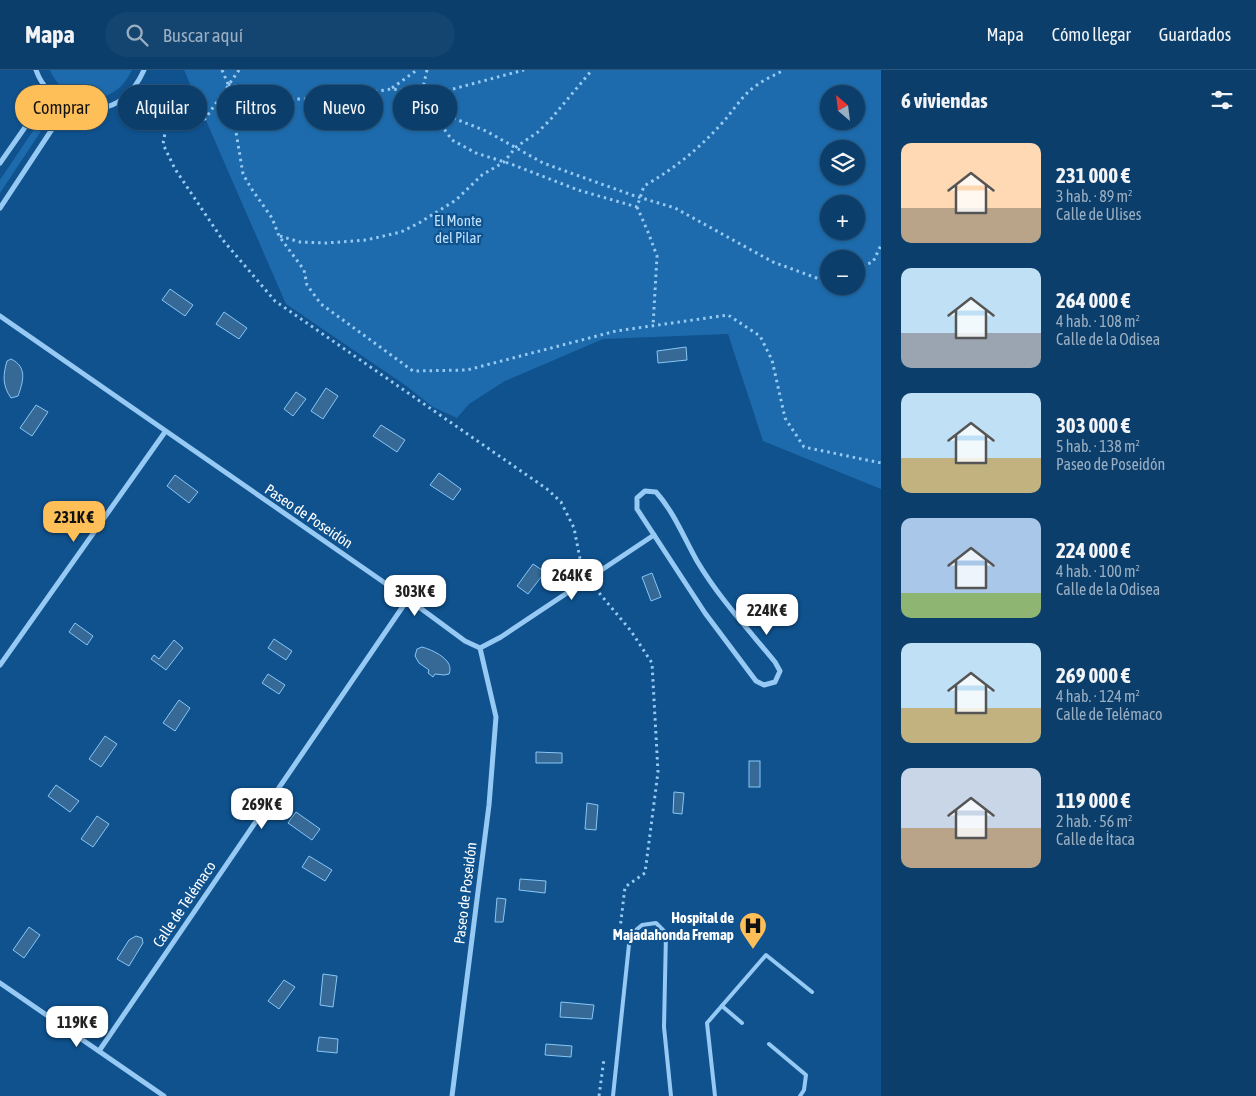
<!DOCTYPE html>
<html lang="es">
<meta charset="utf-8">
<style>
body{margin:0;font-family:"Asap Condensed",sans-serif;background:#144570;color:#f1f3f6;height:100vh;display:flex;flex-direction:column;font-size:19px;white-space:nowrap}
*{box-sizing:border-box;margin:0}
p{font-size:16px;color:#9aaec1}
.icon{flex:none;width:28px;height:28px;fill:none;stroke:currentColor;stroke-width:2;stroke-linecap:round;stroke-linejoin:round}
.map{position:relative;flex:1;overflow:hidden}
.details{display:flex;flex-direction:column;background:#0b3e6a;width:375px}
.details>*{flex:none}
.top-card{position:absolute;left:15px;top:15px;width:475px;height:45px;display:flex;gap:10px}
.needle{width:32px;rotate:332deg}
.buttons{position:absolute;left:820px;top:15px;display:grid;gap:10px}
.buttons a{display:grid;place-items:center;width:45px;height:45px;border-radius:50%;background:#0b3e6a;box-shadow:0 1px 4px #0004,0 0 0 1px #2b577e;font-size:25px}
.price{position:absolute;translate:-50% -42px;padding:0 11px;border-radius:10px;background:#fff;color:#222;font-size:16px;line-height:32px;filter:drop-shadow(0 1px 2px #0008)}
.price::after{content:'';position:absolute;left:50%;top:30px;width:15px;height:11px;margin-left:-8px;background:inherit;clip-path:polygon(0 0,100% 0,50% 100%)}
.price.on{background:#ffbf58;color:#111}
ul{padding:0;list-style:none}
li{display:flex;align-items:center;gap:15px;height:125px;padding:0 20px}
li span{display:grid;place-items:center;flex:none;width:140px;height:100px;border-radius:10px;color:#555}
li>.icon{margin-inline-start:auto}
span .icon{width:60px;height:60px;fill:#fffc;stroke-width:1}
li b{font-size:21px}
h2{display:flex;justify-content:space-between;align-items:center;height:60px;padding:0 20px;font-size:21px}
.chip{padding:0 18px;border-radius:22px;background:#0b3e6a;box-shadow:0 1px 4px #0004,0 0 0 1px #2b577e;font-size:18px;line-height:45px}
.chip.on{background:#ffbf58;color:#111}
header{display:flex;align-items:center;gap:30px;box-sizing:border-box;height:70px;padding:0 25px;background:#0b3e6a;border-bottom:1px solid #2b577e}
header strong{font-size:24px}
nav{display:flex;gap:28px;margin-inline-start:auto;font-size:18px}
.search{width:350px;height:45px;background:#144570;display:flex;align-items:center;gap:12px;box-sizing:border-box;padding:0 18px;border-radius:28px;color:#9aaec1;font-size:19px}
main{display:flex;flex:1;min-height:0}
.map>svg:first-child{display:block}
</style>
<header>
<strong>Mapa</strong>
<div class="search"><svg class="icon" aria-label="search" viewBox="0 0 24 24"><circle cx="10" cy="10" r="6"/><path d="M15 15l6 6"/></svg>Buscar aquí</div>
<nav><a>Mapa</a><a>Cómo llegar</a><a>Guardados</a></nav>
</header>
<main>
<div class="map">
<svg width="881" height="1026" viewBox="0 0 881 1026">
<rect width="100%" height="100%" fill="#0f528e"/>
<g fill="#1d6bac" fill-rule="evenodd">
<path d="M 50,0 L 132,0 C 128,8 123,16 115,21 C 92,37 60,25 50,0 Z"/>
<path d="M 184,0 L 881,0 L 881,419 L 763,371 L 728,264 L 603,269 L 505,311 L 469,334 L 457,348 L 433,337 L 405,315 L 286,234 ZM 829,24 L 856,24 L 856,51 L 829,51 ZM 829,79 L 856,79 L 856,106 L 829,106 ZM 829,134 L 856,134 L 856,161 L 829,161 ZM 829,189 L 856,189 L 856,216 L 829,216 Z"/>
<polygon points="47,40 51,42 51,46 0,123 0,110"/>
</g>
<g fill="#366995" stroke="#87c6f7">
<polygon points="170,219 193,235 185,246 162,230"/>
<polygon points="224,242 247,258 239,269 216,254"/>
<polygon points="686,277 687,290 658,293 657,281"/>
<path d="M 11,289 C 28,297 23,312 18,326 L 11,328 C 2,315 3,305 7,291 Z"/>
<polygon points="326,318 338,326 323,349 311,341"/>
<polygon points="296,322 306,329 293,346 284,339"/>
<polygon points="36,335 48,342 32,366 20,358"/>
<polygon points="381,355 405,370 397,382 373,366"/>
<polygon points="439,403 461,419 453,430 430,415"/>
<polygon points="175,405 198,422 189,433 167,416"/>
<polygon points="533,494 545,502 528,524 517,516"/>
<polygon points="652,503 661,527 651,531 642,507"/>
<polygon points="75,553 93,566 87,575 69,562"/>
<polygon points="274,569 292,581 286,590 268,578"/>
<polygon points="174,570 183,578 166,600 151,589 154,585 159,589"/>
<path d="M 422,577 C 433,580 455,590 449,604 L 444,605 L 435,604 L 433,607 L 428,603 L 429,600 L 419,593 L 415,586 L 417,579 Z"/>
<polygon points="268,604 285,615 279,624 262,613"/>
<polygon points="179,630 190,638 175,661 163,653"/>
<polygon points="105,666 117,674 101,697 89,689"/>
<polygon points="536,682 562,683 562,693 536,693"/>
<rect x="749" y="691" width="11" height="26"/>
<polygon points="56,715 79,731 70,742 48,726"/>
<polygon points="674,722 684,723 682,744 673,743"/>
<polygon points="587,733 598,735 596,760 585,759"/>
<polygon points="296,742 320,759 312,770 288,753"/>
<polygon points="97,746 109,754 93,777 81,769"/>
<polygon points="309,786 332,800 325,811 302,797"/>
<polygon points="520,809 546,811 545,823 519,820"/>
<polygon points="497,828 506,829 503,852 495,852"/>
<polygon points="29,857 40,865 24,888 13,880"/>
<polygon points="136,866 142,868 143,873 129,896 117,889 129,870"/>
<polygon points="323,904 337,906 333,937 320,935"/>
<polygon points="284,910 295,917 279,939 268,931"/>
<polygon points="561,932 594,935 592,949 560,947"/>
<polygon points="319,967 338,969 337,983 317,981"/>
<polygon points="546,974 572,976 571,987 545,985"/>
</g>
<g fill="none" stroke-linecap="round" stroke-linejoin="round">
<g stroke="#96c9f3" stroke-width="3" stroke-dasharray="2.5 4" stroke-linecap="butt">
<polyline points="222,0 228,14 243,104 251,118 272,148 279,166 304,200 307,215 321,234 413,301 467,300 616,261 728,245 760,266 772,290 785,348 804,377 881,393"/>
<polyline points="239,0 205,49 181,52 167,52 163,74 175,99 222,169 275,231 547,419 561,432 574,458 582,499"/>
<polyline points="427,0 423,18 423,27 524,0"/>
<polyline points="228,14 280,29 316,29 347,26 391,19 401,20 423,27 437,48 453,48 486,61 543,93 632,125 675,138 773,192 822,210 829,207"/>
<polyline points="392,18 417,0"/>
<path d="M 437,49 L 452,70 L 476,83 L 511,94 L 578,120 L 637,137 L 644,116 C 675,98 699,79 723,52 C 734,40 742,25 757,15 C 765,9 775,5 784,0"/>
<polyline points="149,50 163,51"/>
<polyline points="637,137 648,162 657,186 653,256"/>
<polyline points="280,166 300,172 326,173 366,170 401,162 419,153 456,130 482,105 504,92 516,77 538,62 550,50 592,0"/>
<polyline points="856,198 873,192 881,175"/>
<polyline points="595,518 631,561 652,593 658,702 645,803 625,817 620,859"/>
<polyline points="599,1026 604,989"/>
</g>
<g stroke="#96c9f3" stroke-width="4">
<polyline points="137,15 157,35 167,40"/>
<polyline points="722,936 742,953"/>
<polyline points="769,974 806,1005 804,1020 800,1026"/>
<polyline points="613,1026 630,865 642,855 656,853 666,863 664,957 671,1026"/>
<polyline points="715,1026 707,953 766,885 812,922"/>
</g>
<g stroke="#96c9f3" stroke-width="5">
<path d="M 36,0 C 48,35 93,52 124,28 C 134,20 139,11 144,0"/>
<polyline points="0,93 49,23"/>
<polyline points="0,138 68,35"/>
<polyline points="0,246 408,529 465,571 480,578 496,647 489,735 452,1026"/>
<path d="M 645,421 L 656,422 C 674,442 684,468 697,491 C 719,528 748,559 775,592 L 780,601 L 775,612 L 764,615 L 756,611 L 705,543 L 637,439 L 637,428 Z"/>
<polyline points="480,578 501,567 654,465"/>
<polyline points="0,595 165,362"/>
<polyline points="0,913 164,1026"/>
<polyline points="99,981 408,529"/>
</g>
</g>
<defs>
<symbol id="hospital-pin" viewBox="-11 -11 22 30"><path d="M0 17L-7.5 6A9.5 9.5 0 1 1 7.5 6Z" fill="#ffbf58" stroke="#0f528e"/><path d="M-5-5h3v3.5h4V-5h3V5h-3V1.5h-4V5h-3Z" fill="#111"/></symbol>
</defs>
<g fill-rule="evenodd">
<use href="#hospital-pin" x="737" y="840" width="32" height="43"/>
</g>
<g text-anchor="middle" dominant-baseline="central" stroke-width="4.5" stroke-linejoin="round" paint-order="stroke">
<g font-size="15" fill="#bde1fe" stroke="#0f528e">
<text x="458" y="150">El Monte<tspan x="458" dy="17">del Pilar</tspan></text>
</g>
<g font-size="15" fill="#fff" stroke="#0f528e">
<text transform="translate(309 446) rotate(34)">Paseo de Poseidón</text>
<text transform="translate(465 823) rotate(-83)">Paseo de Poseidón</text>
<text transform="translate(184 834) rotate(-56)">Calle de Telémaco</text>
</g>
<g font-size="15" font-weight="bold" fill="#fff" stroke="#0f528e" text-anchor="end">
<text x="734" y="847">Hospital de<tspan x="734" dy="17">Majadahonda Fremap</tspan></text>
</g>
</g>
</svg>
<div class="buttons">
<a><svg class="needle" viewBox="-14 -14 28 28"><path d="M0-13l5 13h-10z" fill="#e53935"/><path d="M0 13l5-13h-10z" fill="#9aaec1"/></svg></a>
<a><svg class="icon" aria-label="layers" viewBox="0 0 24 24"><path d="M12 4l9 5-9 5-9-5zM3 14l9 5 9-5"/></svg></a>
<a>+</a>
<a>−</a>
</div>
<b class="price on" style="left:74px;top:473px">231K €</b>
<b class="price" style="left:572px;top:531px">264K €</b>
<b class="price" style="left:415px;top:547px">303K €</b>
<b class="price" style="left:767px;top:566px">224K €</b>
<b class="price" style="left:262px;top:760px">269K €</b>
<b class="price" style="left:77px;top:978px">119K €</b>
<div class="top-card">
<a class="chip on">Comprar</a>
<a class="chip">Alquilar</a>
<a class="chip">Filtros</a>
<a class="chip">Nuevo</a>
<a class="chip">Piso</a>
</div>
</div>
<section class="details">
<h2>6 viviendas<svg class="icon" aria-label="filters" viewBox="0 0 24 24"><path d="M4 7h16M4 17h16"/><circle cx="9" cy="7" r="2"/><circle cx="15" cy="17" r="2"/></svg></h2>
<ul>
<li><span style="background:linear-gradient(#ffd9b3 65%,#b9a48a 0)"><svg class="icon" aria-label="home" viewBox="0 0 24 24"><path d="M3 11l9-7 9 7M6 9v11h12V9"/></svg></span><div><b>231 000 €</b><p>3 hab. · 89 m²</p><p>Calle de Ulises</p></div></li>
<li><span style="background:linear-gradient(#bfe0f5 65%,#9aa5b1 0)"><svg class="icon" aria-label="home" viewBox="0 0 24 24"><path d="M3 11l9-7 9 7M6 9v11h12V9"/></svg></span><div><b>264 000 €</b><p>4 hab. · 108 m²</p><p>Calle de la Odisea</p></div></li>
<li><span style="background:linear-gradient(#bfe0f5 65%,#c2b280 0)"><svg class="icon" aria-label="home" viewBox="0 0 24 24"><path d="M3 11l9-7 9 7M6 9v11h12V9"/></svg></span><div><b>303 000 €</b><p>5 hab. · 138 m²</p><p>Paseo de Poseidón</p></div></li>
<li><span style="background:linear-gradient(#a9c7e8 75%,#8fb573 0)"><svg class="icon" aria-label="home" viewBox="0 0 24 24"><path d="M3 11l9-7 9 7M6 9v11h12V9"/></svg></span><div><b>224 000 €</b><p>4 hab. · 100 m²</p><p>Calle de la Odisea</p></div></li>
<li><span style="background:linear-gradient(#bfe0f5 65%,#c2b280 0)"><svg class="icon" aria-label="home" viewBox="0 0 24 24"><path d="M3 11l9-7 9 7M6 9v11h12V9"/></svg></span><div><b>269 000 €</b><p>4 hab. · 124 m²</p><p>Calle de Telémaco</p></div></li>
<li><span style="background:linear-gradient(#c9d6e8 60%,#b9a48a 0)"><svg class="icon" aria-label="home" viewBox="0 0 24 24"><path d="M3 11l9-7 9 7M6 9v11h12V9"/></svg></span><div><b>119 000 €</b><p>2 hab. · 56 m²</p><p>Calle de Ítaca</p></div></li>
</ul>
</section>
</main>
